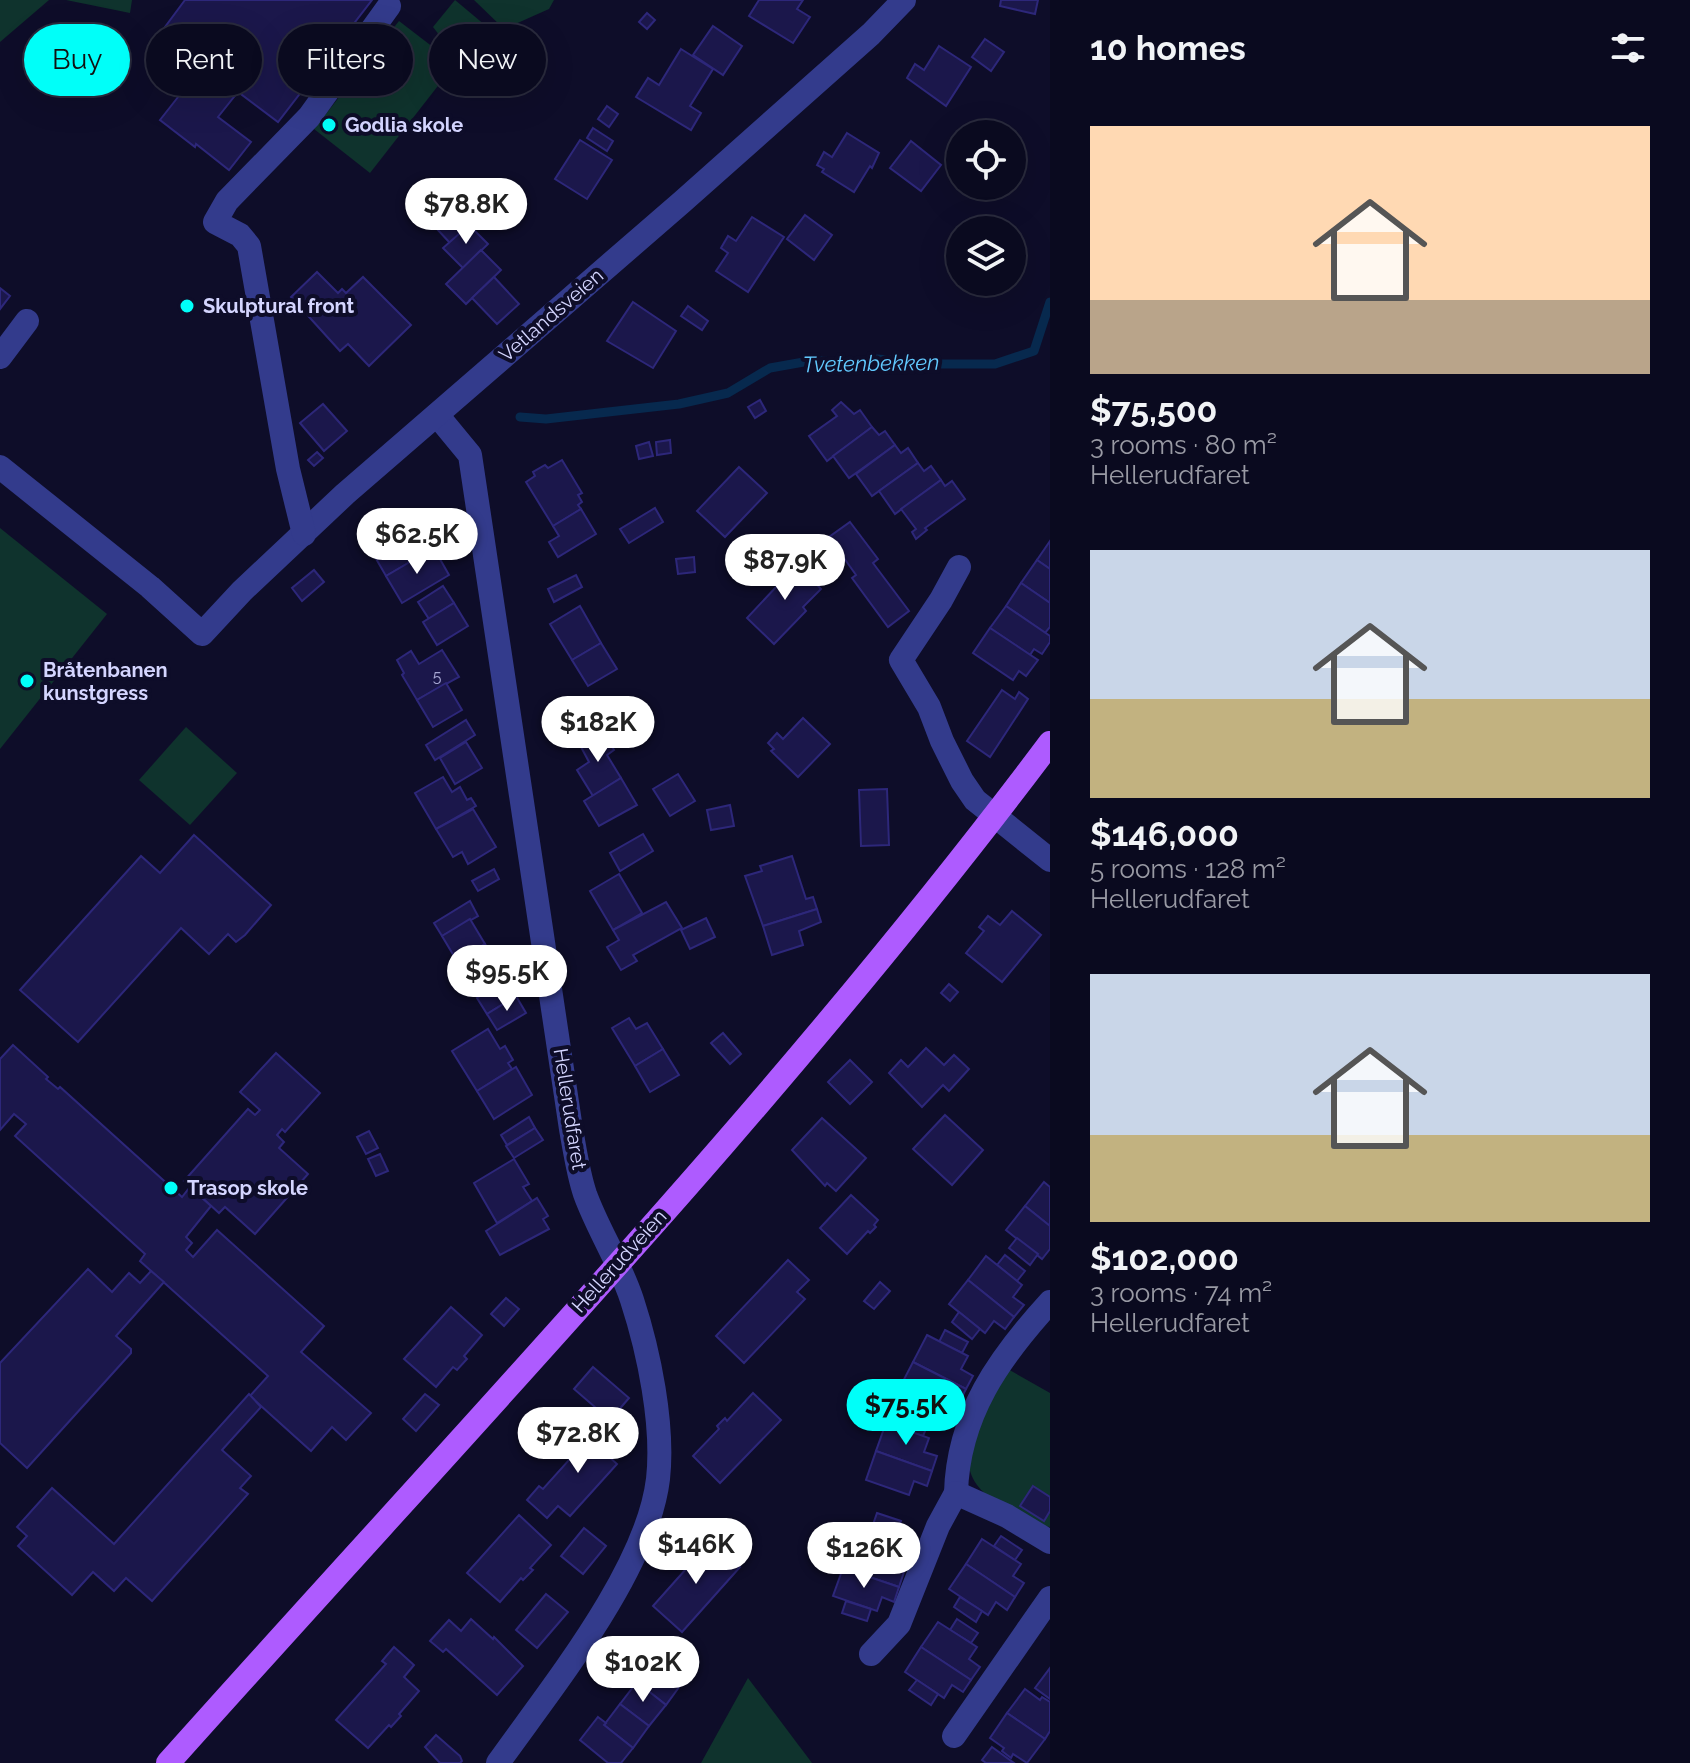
<!DOCTYPE html>
<meta charset="utf-8">
<style>
body{margin:0;font-family:Raleway,sans-serif;background:#18182c;color:#f1f3f6;height:100vh;display:flex;flex-direction:column;font-size:30px;white-space:nowrap}
*{box-sizing:border-box;margin:0}
p{font-size:26px;color:#999aa4}
.icon{flex:none;width:44px;height:44px;fill:none;stroke:currentColor;stroke-width:2;stroke-linecap:round;stroke-linejoin:round}
.map{position:relative;flex:1;overflow:hidden}
.drawer{display:flex;flex-direction:column;background:#0a0a1f;width:640px}
.drawer>*{flex:none}
.top-card{position:absolute;left:24px;top:24px;width:760px;height:72px;display:flex;gap:16px}
.controls{position:absolute;left:946px;top:120px;display:grid;gap:16px}
.controls a{display:grid;place-items:center;width:80px;height:80px;border-radius:50%;background:#0a0a1f;box-shadow:0 8px 32px #0002,0 0 0 2px #2a2b3d;font-size:40px}
.price{position:absolute;translate:-50% -68px;padding:0 18px;border-radius:28px;background:#fff;color:#222;font-size:26px;line-height:52px;filter:drop-shadow(0 2px 4px #0008)}
.price::after{content:'';position:absolute;left:50%;top:48px;width:24px;height:18px;margin-left:-12px;background:inherit;clip-path:polygon(0 0,100% 0,50% 100%)}
.price.selected{background:#00fff9;color:#111}
ul{padding:0;list-style:none}
li{display:grid;align-content:center;gap:16px;height:424px;padding:0 40px}
li span{display:grid;place-items:center;height:248px;border-radius:0px;color:#555}
li>.icon{margin-inline-start:auto}
span .icon{width:144px;height:144px;fill:#fffc;stroke-width:1}
li b{font-size:34px}
h2{display:flex;justify-content:space-between;align-items:center;height:96px;padding:0 40px;font-size:34px}
.tag{padding:0 28px;border-radius:36px;background:#0a0a1f;box-shadow:0 8px 32px #0002,0 0 0 2px #2a2b3d;font-size:28px;line-height:72px}
.tag.selected{background:#00fff9;color:#111}
main{display:flex;flex:1;min-height:0}
.map>svg:first-child{display:block}
</style>
<main>
<div class="map">
<svg width="1050" height="1763" viewBox="0 0 1050 1763">
<rect width="100%" height="100%" fill="#0e0d29"/>
<g fill="#0f332d">
<polygon points="0,0 49,0 0,42"/>
<polygon points="66,0 132,0 130,13"/>
<polygon points="455,0 504,41 473,79 433,27"/>
<polygon points="474,0 554,0 549,9 504,29"/>
<polygon points="399,21 455,64 370,173 314,129"/>
<polygon points="0,528 107,614 0,749"/>
<polygon points="186,727 237,773 190,825 139,780"/>
<path d="M 1006,1368 L 1050,1393 L 1050,1527 L 1042,1526 C 1021,1514 991,1504 977,1485 C 951,1450 990,1400 1006,1368 Z"/>
<polygon points="748,1678 812,1763 701,1763"/>
</g>
<g fill="none" stroke-linecap="round" stroke-linejoin="round">
<polyline stroke="#07294e" stroke-width="9" points="520,417 546,419 679,404 728,393 770,368 815,360 857,365 877,359 937,364 995,364 1034,351 1050,302"/>
</g>
<g fill="#1b174b" stroke="#2d277a" stroke-width="2">
<polygon points="185,0 372,0 278,122 238,92 218,117 251,142 229,170 196,144 195,147 160,120 204,64 162,31"/>
<polygon points="759,0 803,0 797,9 810,17 793,43 749,16"/>
<polygon points="1001,0 1038,0 1035,14 1000,6"/>
<polygon points="647,13 655,20 647,29 639,22"/>
<polygon points="713,26 742,46 723,75 693,55"/>
<polygon points="985,39 1004,52 991,71 972,57"/>
<polygon points="939,46 971,67 946,106 907,78 915,64 924,70"/>
<polygon points="681,49 713,69 690,106 701,113 691,130 636,97 648,78 659,85"/>
<polygon points="607,106 618,114 609,127 598,119"/>
<polygon points="593,128 613,141 607,151 587,138"/>
<polygon points="847,133 879,153 872,168 870,166 854,192 822,172 824,169 817,165 824,152 832,157"/>
<polygon points="580,140 612,160 587,199 555,179"/>
<polygon points="911,141 941,165 921,191 890,168"/>
<polygon points="449,191 476,218 450,243 424,215"/>
<polygon points="805,215 832,235 814,260 787,239"/>
<polygon points="752,217 784,237 748,292 716,271 728,253 721,248 728,236 736,241"/>
<polygon points="469,225 488,244 463,268 443,248"/>
<polygon points="481,250 501,270 466,304 446,284"/>
<polygon points="317,272 338,293 342,289 346,293 363,277 411,325 369,366 348,344 340,351 291,297"/>
<polygon points="494,277 519,304 497,324 472,298"/>
<polygon points="0,288 10,296 0,309"/>
<polygon points="633,302 676,331 653,368 607,341"/>
<polygon points="688,306 708,321 702,330 681,316"/>
<polygon points="760,400 766,411 755,418 748,407"/>
<polygon points="841,402 854,414 860,410 872,427 827,461 809,436 837,416 832,410"/>
<polygon points="323,404 347,431 324,451 300,423"/>
<polygon points="872,427 879,435 885,431 895,445 849,478 833,456"/>
<polygon points="670,440 671,453 657,455 656,442"/>
<polygon points="649,442 653,456 639,459 636,446"/>
<polygon points="895,445 901,453 908,448 918,463 872,496 856,474"/>
<polygon points="317,452 323,458 314,466 308,460"/>
<polygon points="562,460 582,493 578,495 582,502 578,505 581,509 553,526 526,482 535,476 533,472 545,465 548,468"/>
<polygon points="918,463 924,471 931,466 941,480 895,514 879,491"/>
<polygon points="739,467 767,493 725,537 697,511"/>
<polygon points="941,480 945,486 952,481 965,499 925,528 927,530 916,539 912,532 916,529 901,509"/>
<polygon points="655,508 663,522 629,543 620,529"/>
<polygon points="581,509 596,534 558,557 549,542 559,536 553,526"/>
<polygon points="850,522 878,559 873,563 909,611 888,627 852,578 856,575 829,537"/>
<polygon points="420,526 427,539 425,540 429,547 425,549 427,552 386,576 371,550 411,527 413,530"/>
<polygon points="1050,541 1050,569 1037,560"/>
<polygon points="427,552 429,556 436,552 449,575 402,603 386,576"/>
<polygon points="694,557 695,572 678,574 676,559"/>
<polygon points="792,560 797,565 800,562 812,573 809,576 821,589 803,607 806,611 774,644 747,618 777,586 771,581"/>
<polygon points="1037,560 1050,569 1050,603 1021,583"/>
<polygon points="314,570 324,582 302,601 292,588"/>
<polygon points="576,575 582,587 554,602 548,589"/>
<polygon points="1021,583 1050,603 1050,627 1045,633 1006,606"/>
<polygon points="443,586 454,603 429,619 418,602"/>
<polygon points="454,603 468,626 437,645 423,622"/>
<polygon points="580,606 601,643 572,660 550,624"/>
<polygon points="1006,606 1050,636 1050,642 1042,654 1034,649 1030,655 990,628"/>
<polygon points="990,628 1038,660 1026,676 1019,671 1013,680 973,653"/>
<polygon points="601,643 617,669 588,686 572,660"/>
<polygon points="442,650 459,677 417,700 402,675 404,673 397,660 411,651 419,664"/>
<polygon points="446,683 462,710 433,727 417,700"/>
<polygon points="1002,690 1015,699 1019,692 1028,699 990,757 967,741"/>
<polygon points="803,718 830,744 798,777 771,751 774,749 768,743 777,733 783,739"/>
<polygon points="466,720 475,735 435,760 426,745"/>
<polygon points="603,731 614,750 607,755 621,778 593,796 577,770 589,762 580,745"/>
<polygon points="466,742 482,768 455,784 440,758"/>
<polygon points="678,774 695,801 670,816 653,789"/>
<polygon points="443,777 452,792 460,787 467,800 471,798 476,806 436,829 415,793"/>
<polygon points="621,778 637,805 599,826 584,801"/>
<polygon points="887,789 889,845 861,846 859,790"/>
<polygon points="730,805 734,826 711,830 707,810"/>
<polygon points="473,809 496,847 468,864 462,852 453,857 436,829"/>
<polygon points="643,834 653,851 620,871 610,853"/>
<polygon points="194,835 271,905 245,935 236,942 228,934 209,954 181,928 78,1042 20,990 141,856 160,873"/>
<polygon points="792,856 806,899 813,897 817,909 763,926 745,876 762,871 760,866"/>
<polygon points="494,869 499,879 478,891 472,881"/>
<polygon points="619,874 642,913 613,930 590,891"/>
<polygon points="470,901 478,916 442,936 434,923"/>
<polygon points="666,902 682,928 633,955 637,961 621,970 607,947 619,940 613,930"/>
<polygon points="817,909 821,922 799,931 803,945 772,955 763,926"/>
<polygon points="1012,911 1041,935 1002,982 966,953 984,931 979,927 988,916 1000,925"/>
<polygon points="706,918 715,937 690,949 681,930"/>
<polygon points="470,919 485,944 457,961 442,936"/>
<polygon points="485,944 501,971 473,988 457,961"/>
<polygon points="506,980 516,996 487,1014 477,998"/>
<polygon points="949,984 958,992 950,1001 941,993"/>
<polygon points="516,996 526,1013 497,1030 487,1014"/>
<polygon points="629,1018 636,1029 647,1023 663,1049 635,1066 612,1028"/>
<polygon points="488,1029 500,1049 505,1046 513,1060 508,1063 512,1069 477,1091 452,1051"/>
<polygon points="723,1033 741,1054 730,1064 711,1043"/>
<polygon points="13,1045 48,1077 46,1079 58,1089 60,1087 182,1197 190,1187 211,1206 186,1237 192,1243 186,1250 193,1257 217,1230 324,1326 301,1352 371,1413 346,1440 332,1427 311,1451 250,1396 268,1376 140,1261 145,1254 15,1136 26,1124 14,1114 0,1130 0,1059"/>
<polygon points="926,1048 944,1065 954,1055 969,1069 949,1091 943,1085 922,1107 889,1073 901,1060 908,1067"/>
<polygon points="663,1049 679,1075 650,1092 635,1066"/>
<polygon points="276,1053 320,1093 285,1132 282,1129 277,1135 284,1142 279,1148 308,1174 255,1234 225,1207 219,1213 184,1181 248,1109 255,1115 260,1110 240,1092"/>
<polygon points="850,1060 872,1082 850,1104 828,1082"/>
<polygon points="516,1067 532,1095 494,1119 477,1091"/>
<polygon points="945,1115 983,1150 952,1185 913,1149"/>
<polygon points="529,1117 535,1128 507,1145 501,1135"/>
<polygon points="822,1118 866,1158 836,1191 827,1183 825,1186 792,1150"/>
<polygon points="535,1128 543,1140 514,1158 506,1146"/>
<polygon points="369,1131 378,1148 366,1154 357,1137"/>
<polygon points="380,1154 388,1171 376,1176 368,1159"/>
<polygon points="514,1159 529,1184 523,1187 532,1201 497,1223 474,1183"/>
<polygon points="1044,1182 1050,1187 1050,1226 1025,1206"/>
<polygon points="851,1195 878,1220 874,1225 876,1227 870,1233 868,1231 847,1254 820,1228"/>
<polygon points="537,1198 548,1216 543,1219 549,1229 500,1255 486,1231"/>
<polygon points="1025,1206 1050,1226 1050,1249 1042,1259 1006,1230"/>
<polygon points="1017,1238 1038,1254 1030,1265 1009,1248"/>
<polygon points="1005,1255 1025,1271 1017,1281 997,1265"/>
<polygon points="986,1256 1022,1285 1013,1297 1024,1305 1014,1317 968,1280"/>
<polygon points="788,1260 809,1280 797,1292 805,1299 744,1363 716,1336"/>
<polygon points="88,1269 112,1292 129,1273 140,1283 151,1271 164,1282 116,1336 131,1349 131,1353 27,1468 0,1443 0,1363"/>
<polygon points="968,1280 1014,1317 1005,1329 994,1321 985,1333 949,1304"/>
<polygon points="880,1282 890,1291 874,1309 864,1301"/>
<polygon points="506,1298 519,1309 504,1326 491,1314"/>
<polygon points="451,1307 482,1335 464,1356 467,1359 457,1370 453,1367 436,1387 404,1359"/>
<polygon points="959,1312 980,1329 972,1339 952,1322"/>
<polygon points="945,1330 968,1342 962,1353 939,1342"/>
<polygon points="927,1335 968,1356 961,1369 973,1376 966,1389 913,1362"/>
<polygon points="913,1362 966,1389 959,1403 947,1397 940,1410 899,1389"/>
<polygon points="593,1367 629,1398 610,1420 574,1389"/>
<polygon points="753,1393 781,1420 720,1483 693,1456 719,1429 717,1426 725,1418 727,1421"/>
<polygon points="249,1394 261,1407 222,1450 251,1476 240,1488 248,1494 152,1601 126,1578 114,1591 93,1572 72,1595 18,1546 27,1536 17,1527 52,1488 114,1544"/>
<polygon points="425,1394 439,1405 416,1431 403,1419"/>
<polygon points="911,1395 935,1407 929,1419 906,1407"/>
<polygon points="903,1415 928,1424 923,1436 899,1428"/>
<polygon points="596,1423 618,1443 607,1455 617,1464 570,1516 558,1506 547,1518 527,1500 539,1486 543,1489 588,1439 584,1436"/>
<polygon points="886,1423 929,1438 924,1452 937,1456 932,1471 876,1451"/>
<polygon points="876,1451 932,1471 927,1486 914,1481 909,1495 866,1480"/>
<polygon points="1033,1486 1050,1497 1050,1511 1044,1521 1020,1506"/>
<polygon points="877,1513 901,1521 892,1548 868,1539"/>
<polygon points="519,1515 551,1545 530,1568 533,1570 523,1580 521,1578 500,1602 467,1573"/>
<polygon points="584,1528 606,1546 583,1574 561,1556"/>
<polygon points="1001,1536 1022,1550 1015,1560 994,1546"/>
<polygon points="853,1539 897,1554 892,1568 904,1572 899,1587 843,1568"/>
<polygon points="982,1539 1021,1564 1013,1576 1024,1583 1015,1597 966,1564"/>
<polygon points="711,1541 740,1567 682,1632 653,1606"/>
<polygon points="966,1564 1015,1597 1007,1610 996,1602 988,1615 949,1589"/>
<polygon points="843,1568 899,1587 894,1602 882,1597 877,1611 833,1596"/>
<polygon points="546,1594 568,1612 537,1648 516,1630"/>
<polygon points="960,1597 982,1611 976,1622 954,1607"/>
<polygon points="846,1601 871,1609 867,1621 842,1613"/>
<polygon points="471,1619 493,1639 494,1637 523,1666 497,1695 446,1649 443,1652 430,1641 449,1620 461,1631"/>
<polygon points="957,1619 978,1633 971,1643 950,1630"/>
<polygon points="938,1622 977,1647 969,1659 980,1667 971,1680 921,1647"/>
<polygon points="394,1647 414,1665 404,1677 419,1691 399,1714 401,1716 391,1727 389,1725 368,1748 336,1720 386,1664 382,1661"/>
<polygon points="921,1647 971,1680 963,1692 952,1685 944,1698 905,1672"/>
<polygon points="653,1661 682,1683 666,1705 637,1682"/>
<polygon points="1050,1668 1050,1699 1035,1688"/>
<polygon points="917,1680 938,1694 931,1705 909,1690"/>
<polygon points="637,1682 666,1705 649,1726 620,1704"/>
<polygon points="1025,1689 1040,1700 1042,1697 1050,1702 1050,1731 1045,1739 1007,1713"/>
<polygon points="620,1704 649,1726 633,1748 604,1725"/>
<polygon points="1007,1713 1045,1739 1027,1763 1013,1754 1011,1758 1002,1751 1004,1748 990,1738"/>
<polygon points="598,1717 606,1723 604,1725 633,1748 621,1763 608,1763 580,1740"/>
<polygon points="436,1735 460,1756 462,1761 460,1763 440,1763 425,1747"/>
<polygon points="992,1747 1014,1763 986,1763 982,1760"/>
</g>
<g fill="none" stroke-linecap="round" stroke-linejoin="round">
<g stroke="#333b8c" stroke-width="24">
<polyline points="0,357 27,321"/>
<path d="M 437,415 L 470,455 L 571,1129 C 575,1151 578,1173 585,1194 C 598,1230 620,1263 632,1300 C 649,1352 664,1425 658,1479 C 647,1571 551,1688 498,1763"/>
<polyline points="0,467 150,587 202,634 242,591 345,494 682,202 871,34 904,0"/>
<polyline points="304,534 288,469 249,246 240,235 215,222 227,201 309,117 389,6"/>
<polyline points="959,567 941,600 901,660 929,707 942,741 962,781 975,800 1050,860"/>
<path d="M 956,1493 C 958,1415 999,1358 1050,1302"/>
<polyline points="871,1654 899,1624 938,1526 956,1493 1007,1516 1050,1542"/>
<polyline points="954,1736 1050,1598"/>
</g>
<path stroke="#ae5bff" stroke-width="24" d="M 168,1763 C 467,1428 780,1103 1050,743"/>
</g>
<g fill="#00fff9" stroke="#0e0d29" stroke-width="3">
<circle cx="329" cy="125" r="8"/>
<circle cx="187" cy="306" r="8"/>
<circle cx="27" cy="681" r="8"/>
<circle cx="171" cy="1188" r="8"/>
</g>
<g text-anchor="middle" dominant-baseline="central" stroke-width="8" stroke-linejoin="round" paint-order="stroke">
<g font-size="16" fill="#a6a6d2">
<text x="437" y="676">5</text>
</g>
<g font-size="20" font-weight="bold" fill="#d4d5ff" stroke="#0e0d29" text-anchor="start">
<text x="345" y="125">Godlia skole</text>
<text x="203" y="306">Skulptural front</text>
<text x="43" y="670">Bråtenbanen<tspan x="43" dy="23">kunstgress</tspan></text>
<text x="187" y="1188">Trasop skole</text>
</g>
<g font-size="20" fill="#d4d5ff" stroke="#0e0d29">
<text transform="translate(551 315) rotate(-41)">Vetlandsveien</text>
<text transform="translate(570 1109) rotate(81)">Hellerudfaret</text>
<text transform="translate(619 1261) rotate(-48)">Hellerudveien</text>
</g>
<g font-size="22" font-style="italic" fill="#62caff" stroke="#0e0d29">
<text transform="translate(871 363) rotate(-1)">Tvetenbekken</text>
</g>
</g>
</svg>
<div class="controls">
<a><svg class="icon" aria-label="locate" viewBox="0 0 24 24"><circle cx="12" cy="12" r="6"/><path d="M12 2v4M12 18v4M2 12h4M18 12h4"/></svg></a>
<a><svg class="icon" aria-label="layers" viewBox="0 0 24 24"><path d="M12 4l9 5-9 5-9-5zM3 14l9 5 9-5"/></svg></a>
</div>
<b class="price" style="left:466px;top:246px">$78.8K</b>
<b class="price" style="left:417px;top:576px">$62.5K</b>
<b class="price" style="left:785px;top:602px">$87.9K</b>
<b class="price" style="left:598px;top:764px">$182K</b>
<b class="price" style="left:507px;top:1013px">$95.5K</b>
<b class="price selected" style="left:906px;top:1447px">$75.5K</b>
<b class="price" style="left:578px;top:1475px">$72.8K</b>
<b class="price" style="left:696px;top:1586px">$146K</b>
<b class="price" style="left:864px;top:1590px">$126K</b>
<b class="price" style="left:643px;top:1704px">$102K</b>
<div class="top-card">
<a class="tag selected">Buy</a>
<a class="tag">Rent</a>
<a class="tag">Filters</a>
<a class="tag">New</a>
</div>
</div>
<section class="drawer">
<h2>10 homes<svg class="icon" aria-label="filters" viewBox="0 0 24 24"><path d="M4 7h16M4 17h16"/><circle cx="9" cy="7" r="2"/><circle cx="15" cy="17" r="2"/></svg></h2>
<ul>
<li><span style="background:linear-gradient(#ffd9b3 70%,#b9a48a 0)"><svg class="icon" aria-label="home" viewBox="0 0 24 24"><path d="M3 11l9-7 9 7M6 9v11h12V9"/></svg></span><div><b>$75,500</b><p>3 rooms · 80 m²</p><p>Hellerudfaret</p></div></li>
<li><span style="background:linear-gradient(#c9d6e8 60%,#c2b280 0)"><svg class="icon" aria-label="home" viewBox="0 0 24 24"><path d="M3 11l9-7 9 7M6 9v11h12V9"/></svg></span><div><b>$146,000</b><p>5 rooms · 128 m²</p><p>Hellerudfaret</p></div></li>
<li><span style="background:linear-gradient(#c9d6e8 65%,#c2b280 0)"><svg class="icon" aria-label="home" viewBox="0 0 24 24"><path d="M3 11l9-7 9 7M6 9v11h12V9"/></svg></span><div><b>$102,000</b><p>3 rooms · 74 m²</p><p>Hellerudfaret</p></div></li>
</ul>
</section>
</main>
